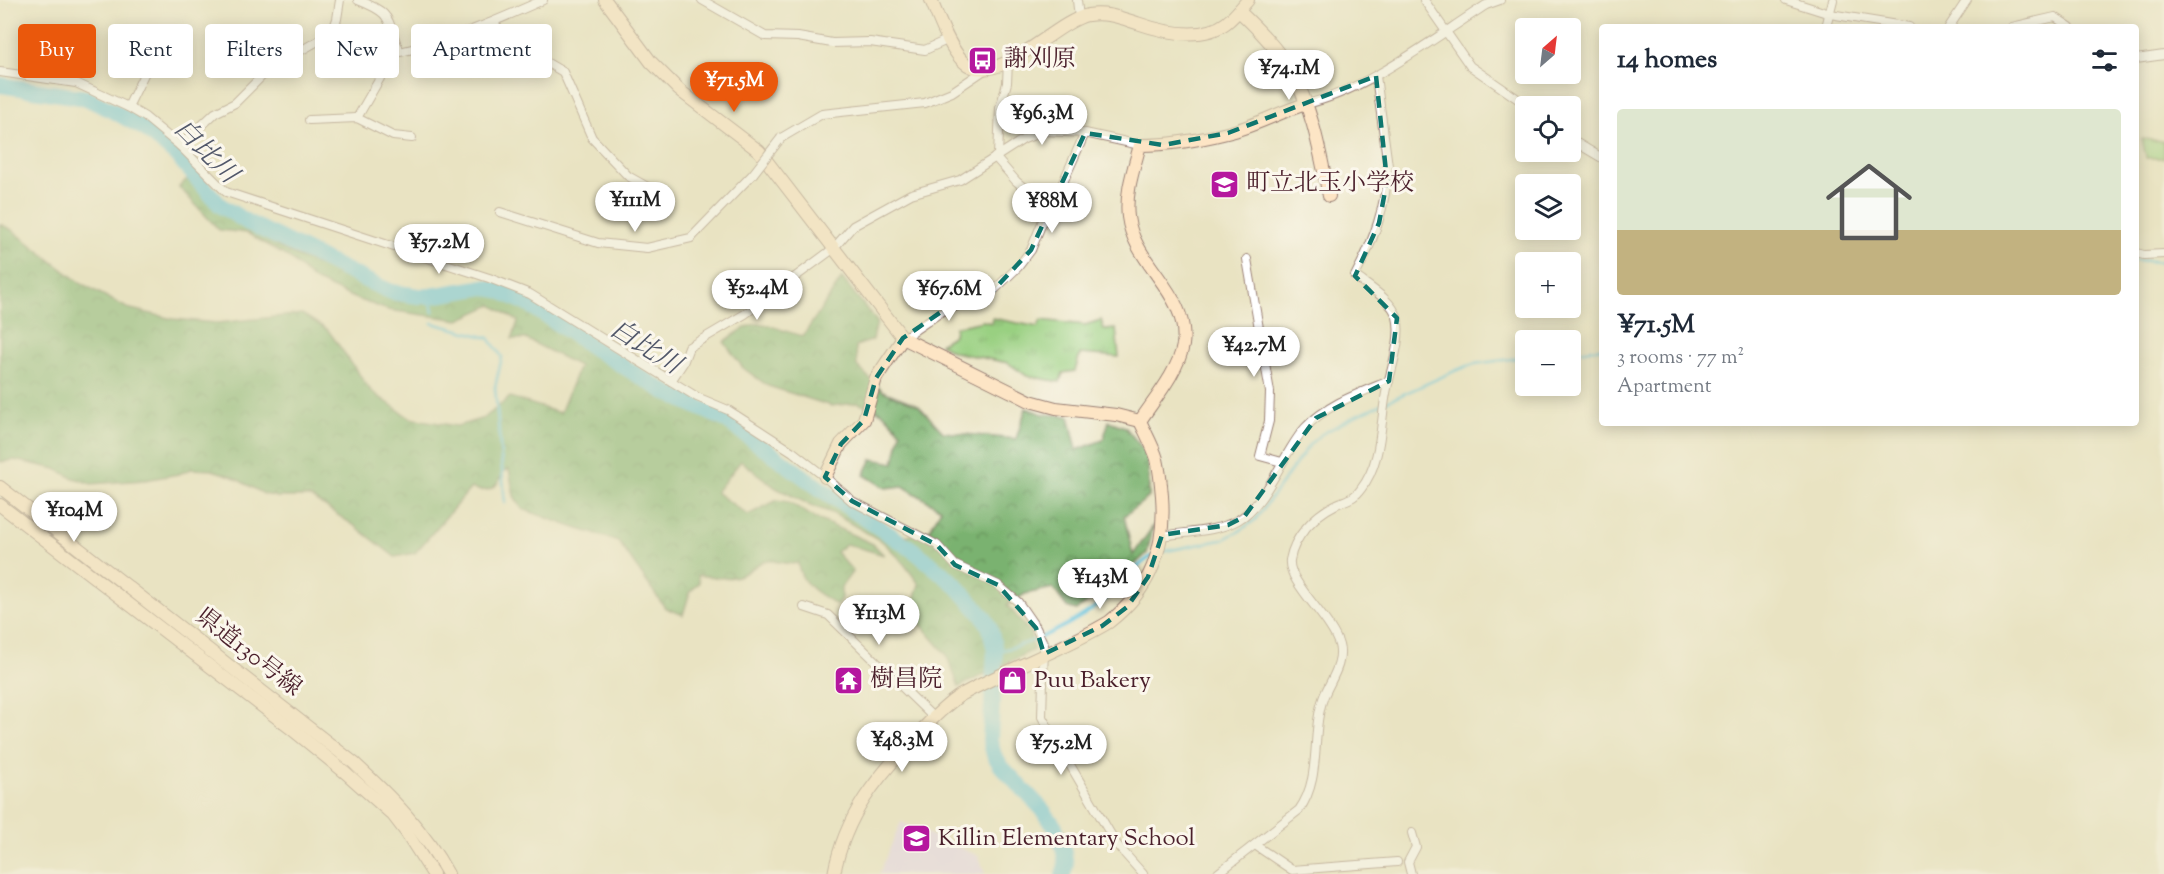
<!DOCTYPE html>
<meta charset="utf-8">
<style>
body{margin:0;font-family:"Sorts Mill Goudy","Noto Serif JP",serif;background:#f2f2f3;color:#1f2937;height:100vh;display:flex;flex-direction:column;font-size:22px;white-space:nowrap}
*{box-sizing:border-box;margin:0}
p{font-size:20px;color:#747a83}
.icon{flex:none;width:33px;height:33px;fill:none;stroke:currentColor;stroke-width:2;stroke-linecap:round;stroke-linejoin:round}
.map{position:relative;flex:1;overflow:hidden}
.drawer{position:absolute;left:1599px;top:24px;width:540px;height:402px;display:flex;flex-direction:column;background:#fff;border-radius:6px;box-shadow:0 3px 15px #0003}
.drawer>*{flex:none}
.banner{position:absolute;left:18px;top:24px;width:570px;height:54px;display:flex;gap:12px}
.needle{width:39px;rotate:28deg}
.tools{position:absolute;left:1515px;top:18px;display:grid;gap:12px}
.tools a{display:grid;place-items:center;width:66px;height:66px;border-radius:6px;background:#fff;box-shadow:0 3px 15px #0003;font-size:30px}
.price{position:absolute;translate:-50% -51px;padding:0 14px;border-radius:21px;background:#fff;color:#222;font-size:20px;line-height:39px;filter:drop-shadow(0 2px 3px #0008)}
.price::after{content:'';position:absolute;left:50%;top:36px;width:18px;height:14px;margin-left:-9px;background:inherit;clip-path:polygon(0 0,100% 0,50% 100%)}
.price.active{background:#ea580c;color:#fff}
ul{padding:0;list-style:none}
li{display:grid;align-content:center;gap:12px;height:318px;padding:0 18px}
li+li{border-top:2px solid #e0e1e3}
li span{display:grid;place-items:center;height:186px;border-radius:6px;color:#555}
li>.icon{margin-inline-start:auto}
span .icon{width:108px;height:108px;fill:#fffc;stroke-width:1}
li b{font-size:26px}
h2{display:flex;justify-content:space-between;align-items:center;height:72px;padding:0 18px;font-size:26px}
.tag{padding:0 21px;border-radius:6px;background:#fff;box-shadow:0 3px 15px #0003;font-size:21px;line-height:54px}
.tag.active{background:#ea580c;color:#fff}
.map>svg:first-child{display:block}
</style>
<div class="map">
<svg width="2164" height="874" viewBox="0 0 2164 874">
<defs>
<pattern id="grass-tufts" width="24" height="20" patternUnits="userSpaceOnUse" patternTransform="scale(1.5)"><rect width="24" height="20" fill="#99d081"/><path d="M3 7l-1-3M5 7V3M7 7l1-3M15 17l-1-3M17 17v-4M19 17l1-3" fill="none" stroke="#85b270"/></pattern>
<pattern id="forest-crowns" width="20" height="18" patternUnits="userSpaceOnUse" patternTransform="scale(1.5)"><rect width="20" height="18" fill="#7ab26f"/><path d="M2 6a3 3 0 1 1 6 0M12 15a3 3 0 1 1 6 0" fill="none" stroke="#66905b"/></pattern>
<pattern id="cemetery-stones" width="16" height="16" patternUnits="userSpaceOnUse" patternTransform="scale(1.5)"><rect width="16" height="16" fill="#99d081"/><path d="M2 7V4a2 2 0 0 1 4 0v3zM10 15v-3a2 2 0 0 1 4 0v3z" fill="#85b270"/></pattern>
</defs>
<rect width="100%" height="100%" fill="#fbf7ec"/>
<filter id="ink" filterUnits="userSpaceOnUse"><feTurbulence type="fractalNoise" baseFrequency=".0167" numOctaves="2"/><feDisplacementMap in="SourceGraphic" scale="12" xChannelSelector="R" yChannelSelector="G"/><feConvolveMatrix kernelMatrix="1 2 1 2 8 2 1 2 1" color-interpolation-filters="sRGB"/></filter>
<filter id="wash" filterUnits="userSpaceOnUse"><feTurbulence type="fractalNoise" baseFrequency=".008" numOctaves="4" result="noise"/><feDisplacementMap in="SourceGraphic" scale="24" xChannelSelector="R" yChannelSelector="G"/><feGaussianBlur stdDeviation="1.35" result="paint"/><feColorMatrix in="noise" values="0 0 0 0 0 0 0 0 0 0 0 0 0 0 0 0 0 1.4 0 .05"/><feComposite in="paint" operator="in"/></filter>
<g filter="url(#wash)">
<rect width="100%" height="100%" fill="#e9e3c2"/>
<polygon fill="#e3d3f2" points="901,822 979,856 985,874 879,874"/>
<polygon fill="url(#grass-tufts)" stroke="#727856" stroke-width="1.5" points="992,318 1038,327 1041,320 1085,325 1101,320 1104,330 1116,329 1119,357 1080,354 1075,371 1063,373 1060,382 1027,376 1008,363 954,352 940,344 954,335 955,327 983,321 991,323"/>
<path fill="url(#forest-crowns)" stroke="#62684d" stroke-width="1.5" d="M 187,179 L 238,224 L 296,256 L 404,301 L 430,303 L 486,284 L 508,291 L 543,308 L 654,379 L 735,421 L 866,516 L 902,536 L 928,532 L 941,509 L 903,486 L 886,488 L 864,475 L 872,459 L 894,463 L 901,432 L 883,413 L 858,403 L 831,406 L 768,386 L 743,368 L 724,342 C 763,312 762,326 803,336 L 842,278 L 877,322 L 873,340 L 856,346 L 857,366 L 883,391 L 918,405 L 943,432 L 1016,439 L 1026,408 L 1043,414 L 1069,416 L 1077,450 L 1103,440 L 1109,421 L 1125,427 L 1148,455 L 1149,497 L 1124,516 L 1133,555 L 1154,525 L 1147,553 L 1107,591 L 1076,610 L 1067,607 L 1053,588 L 1025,594 L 1007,605 L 1030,632 L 1033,650 L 959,687 L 946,654 L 910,612 L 919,584 L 901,560 L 883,542 L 832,513 L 810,505 L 776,488 L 741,461 L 716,492 L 748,515 L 777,500 L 789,502 L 813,517 L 873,544 L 884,555 L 846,544 L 836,552 L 853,571 L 841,587 L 841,598 L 837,605 C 820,595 800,585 798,563 C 785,566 774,559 765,561 C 758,563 752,569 745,573 C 730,581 714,577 698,575 L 699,583 L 690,592 L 683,615 L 665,608 L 618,541 L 575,528 L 522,509 L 514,496 L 509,469 L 503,472 C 498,489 487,494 471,488 L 415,553 L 395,557 L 355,526 L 310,497 L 277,497 L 264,494 L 231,476 L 212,470 L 191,469 L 179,474 L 145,480 L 91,484 L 71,477 L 56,469 L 14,460 L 0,462 L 0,224 L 12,230 L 79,282 L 127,308 L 173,319 L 217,323 L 302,314 L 328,330 L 371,391 L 410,418 L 457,426 L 484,418 L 510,397 L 560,413 L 579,366 L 526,339 L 512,339 L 518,321 L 492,305 L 459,320 L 388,310 L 354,298 L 314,280 L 289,258 L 247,233 L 219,230 L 179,187 Z"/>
<polygon fill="url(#cemetery-stones)" stroke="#727856" stroke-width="1.5" points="2142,139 2164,141 2164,158 2146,158"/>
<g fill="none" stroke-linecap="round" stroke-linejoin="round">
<g stroke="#61c3df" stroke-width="3">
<polyline points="2136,260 2164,262"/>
<polyline points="430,296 433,312"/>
<polyline points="432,323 489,338 502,357 495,387 505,503"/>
<polyline points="1570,352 1602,348"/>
<polyline points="1161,552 1221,540 1238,532 1255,520 1310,444 1320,435 1357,415 1457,370 1474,364 1526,357"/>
<path d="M 995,651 C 1031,646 1080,621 1108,597 C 1124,584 1134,566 1152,556"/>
</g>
<polyline stroke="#61c3df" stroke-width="16" points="0,85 86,98 115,112 145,129 177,156 220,205 247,222 372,283 392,292 419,296 430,296 484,287 501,291 530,305 597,350 664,391 724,419 818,487 916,552 956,585 984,617 990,628 995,651 990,740 994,755 1001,766 1042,809 1055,827 1063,847 1066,865 1063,874"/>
</g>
</g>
<g filter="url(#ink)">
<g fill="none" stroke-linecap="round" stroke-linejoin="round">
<defs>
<g id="street">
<path d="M 358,0 C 396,15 385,19 400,52 C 450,41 496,21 543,0"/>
<polyline points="702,0 765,36 798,37 832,43 870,42 925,50 949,39"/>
<polyline points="1077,0 1079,18"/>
<polyline points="1424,0 1470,66 1528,106"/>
<polyline points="1786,0 1830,14 1909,27"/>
<polyline points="494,22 503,37 563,72 592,138 628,176 653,190"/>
<polyline points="1826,27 1833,0"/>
<polyline points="1949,27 1967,0"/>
<polyline points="2012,27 2055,17 2070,27"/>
<polyline points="2136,59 2164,55"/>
<polyline points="0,72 76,83 128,107 145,117 180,146 226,192 489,278 530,294 697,397 728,410 793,452 825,477 852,501 937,545 955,565 998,585 1018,602 1036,628 1044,645 1042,717 1117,845 1143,874"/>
<path d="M 1306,104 C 1366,91 1434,38 1486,5 L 1500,0"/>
<polyline points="128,107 149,64 172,40"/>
<polyline points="357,118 398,47"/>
<polyline points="309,120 357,118 393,136 412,138"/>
<polyline points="781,138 822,114 925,103 952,92 986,69"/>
<polyline points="1570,139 1602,158"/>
<polyline points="180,146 215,113 235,103 270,68 332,33 337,19 340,0"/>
<polyline points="998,155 1000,108 1007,83 1008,61"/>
<polyline points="995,157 1016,181 1048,208"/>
<polyline points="500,212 598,243 647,248 691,238 753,174"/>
<polyline points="2136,253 2144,255 2164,254"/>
<polyline points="1247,259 1270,392 1269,421 1260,456 1282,462"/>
<polyline points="903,338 944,310 989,295 1018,267 1031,250 1048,208 1052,207 1085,133"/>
<polyline points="671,381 683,363 689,347 745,314 833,249 853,226 911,194 960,180 1024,139 1044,131 1085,133 1140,145"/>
<path d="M 1162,536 C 1186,532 1217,532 1238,520 C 1268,503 1282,454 1305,428 C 1327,404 1360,393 1389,381"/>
<polyline points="804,607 828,615 934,718"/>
<polyline points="1255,845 1292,870 1397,862"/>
<path d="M 1217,874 L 1299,810 C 1323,777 1310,732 1324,696 C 1331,679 1344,663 1339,645 C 1332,619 1287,582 1290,560 C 1294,536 1315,515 1335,505 C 1344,500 1355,499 1361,489 C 1382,462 1380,425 1386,393 C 1390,372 1403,338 1397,317 C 1392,300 1369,287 1355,276 C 1374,240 1386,207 1388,166 L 1376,76"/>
<polyline points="1411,874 1408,862 1416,847 1412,833"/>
</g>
<g id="secondary">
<polyline points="605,0 651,62 679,90 759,151 903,338 1030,401 1056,408 1116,415 1140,421"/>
<path d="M 931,0 C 938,17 953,59 970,66 C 1005,82 1055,22 1088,15 C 1106,12 1121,18 1137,23 C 1163,32 1202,41 1226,23 C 1234,17 1241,8 1248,0"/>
<path d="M 1239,11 C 1258,29 1277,48 1291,71 C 1313,109 1320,153 1329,196"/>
<path d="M 1140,421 C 1154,400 1179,370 1183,345 C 1190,294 1134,265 1128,217 C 1125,193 1134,168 1140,145 C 1169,145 1199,140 1227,133 C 1255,126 1279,112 1306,104"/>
<polyline points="825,477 841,444 864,420 876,378 903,338"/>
<path d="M 0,487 L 354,763 C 391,797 424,830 448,874"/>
<polyline points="0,505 293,730 346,773 393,815 406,832 433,874"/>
<path d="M 834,874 C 845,815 877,777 917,735 C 930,721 945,705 961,695 C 1009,668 1063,650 1109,622 C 1151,589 1166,549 1162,496 C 1161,484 1160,472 1157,459 C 1153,446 1146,434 1140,421"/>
</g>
</defs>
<use href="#street" stroke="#9a8176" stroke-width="10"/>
<use href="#secondary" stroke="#9a8176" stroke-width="14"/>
<use href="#street" stroke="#fff" stroke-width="8"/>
<use href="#secondary" stroke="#fde5c5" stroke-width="12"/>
<defs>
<polyline id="street-bridge" points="753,174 781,138"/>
</defs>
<use href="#street-bridge" stroke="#9a8176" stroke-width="10" stroke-linecap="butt"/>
<use href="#street-bridge" stroke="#fff" stroke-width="8"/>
</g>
</g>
<path d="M0 0H2164V874H0ZM 1376,76 L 1387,181 L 1379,223 L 1355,276 L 1397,318 L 1389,381 L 1316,418 L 1244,517 L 1228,525 L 1162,535 L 1148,577 L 1127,607 L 1102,626 L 1044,654 L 1036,628 L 998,585 L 955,565 L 937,545 L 852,501 L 825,477 L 841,444 L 864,420 L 876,378 L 903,338 L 944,310 L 989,295 L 1031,250 L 1085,133 L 1163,145 L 1228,133 Z" fill="#e9e3c2" fill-opacity=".55" fill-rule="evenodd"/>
<path fill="none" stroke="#0f766e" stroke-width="4.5" stroke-dasharray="12 8" stroke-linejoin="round" d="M 1376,76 L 1387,181 L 1379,223 L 1355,276 L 1397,318 L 1389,381 L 1316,418 L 1244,517 L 1228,525 L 1162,535 L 1148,577 L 1127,607 L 1102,626 L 1044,654 L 1036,628 L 998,585 L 955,565 L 937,545 L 852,501 L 825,477 L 841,444 L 864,420 L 876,378 L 903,338 L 944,310 L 989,295 L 1031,250 L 1085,133 L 1163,145 L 1228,133 Z"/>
<defs>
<symbol id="bus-square" viewBox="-11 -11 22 22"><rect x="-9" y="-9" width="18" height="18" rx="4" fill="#b5179e" stroke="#fbf7ec"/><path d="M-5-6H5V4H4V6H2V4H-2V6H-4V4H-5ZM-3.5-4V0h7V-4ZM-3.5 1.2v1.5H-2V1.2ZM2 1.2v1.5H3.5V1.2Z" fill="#fff"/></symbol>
<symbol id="school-square" viewBox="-11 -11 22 22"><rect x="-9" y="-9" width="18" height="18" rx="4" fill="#b5179e" stroke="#fbf7ec"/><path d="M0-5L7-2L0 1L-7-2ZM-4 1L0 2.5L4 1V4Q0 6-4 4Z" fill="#fff"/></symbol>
<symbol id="temple-square" viewBox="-11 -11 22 22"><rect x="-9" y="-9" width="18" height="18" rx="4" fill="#b5179e" stroke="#fbf7ec"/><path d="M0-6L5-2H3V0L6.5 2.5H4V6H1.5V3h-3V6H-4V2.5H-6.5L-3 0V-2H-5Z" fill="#fff"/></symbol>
<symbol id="shop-square" viewBox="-11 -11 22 22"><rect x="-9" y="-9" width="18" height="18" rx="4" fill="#b5179e" stroke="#fbf7ec"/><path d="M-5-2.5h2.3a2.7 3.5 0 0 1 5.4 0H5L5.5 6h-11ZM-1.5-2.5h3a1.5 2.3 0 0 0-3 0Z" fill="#fff"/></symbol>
</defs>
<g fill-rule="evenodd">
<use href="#bus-square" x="966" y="44" width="33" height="33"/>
<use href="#school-square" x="1208" y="168" width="33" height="33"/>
<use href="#temple-square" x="832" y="664" width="33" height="33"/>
<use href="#shop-square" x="996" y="664" width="33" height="33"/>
<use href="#school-square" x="900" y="822" width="33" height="33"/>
</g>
<g text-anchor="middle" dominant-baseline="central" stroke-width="6" stroke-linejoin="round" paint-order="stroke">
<g font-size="24" fill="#4a1f2b" stroke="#fbf7ec" text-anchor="start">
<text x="1004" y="60">謝刈原</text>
<text x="1246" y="184">町立北玉小学校</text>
<text x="870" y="680">樹昌院</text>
<text x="1034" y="681">Puu Bakery</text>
<text x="938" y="839">Killin Elementary School</text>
</g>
<g font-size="24" fill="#4a1f2b" stroke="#fbf7ec">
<text transform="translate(248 653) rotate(38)">県道130号線</text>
</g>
<g font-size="26" font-style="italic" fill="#52586a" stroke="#fbf7ec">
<text transform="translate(205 152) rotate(45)">白比川</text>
<text transform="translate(645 348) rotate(32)">白比川</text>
</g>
</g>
</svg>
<div class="tools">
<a><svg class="needle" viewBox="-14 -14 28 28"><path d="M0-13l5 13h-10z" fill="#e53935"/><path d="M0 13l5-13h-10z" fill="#747a83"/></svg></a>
<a><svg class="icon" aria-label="locate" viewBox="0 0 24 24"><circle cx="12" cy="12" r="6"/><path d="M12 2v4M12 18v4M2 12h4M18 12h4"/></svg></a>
<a><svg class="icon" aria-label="layers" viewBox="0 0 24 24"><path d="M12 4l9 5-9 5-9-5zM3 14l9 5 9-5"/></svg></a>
<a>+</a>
<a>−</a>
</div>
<b class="price" style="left:1289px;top:101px">¥74.1M</b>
<b class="price active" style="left:734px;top:113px">¥71.5M</b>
<b class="price" style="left:1042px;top:146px">¥96.3M</b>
<b class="price" style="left:635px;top:233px">¥111M</b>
<b class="price" style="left:1052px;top:234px">¥88M</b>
<b class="price" style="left:439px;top:275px">¥57.2M</b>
<b class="price" style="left:757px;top:321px">¥52.4M</b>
<b class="price" style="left:949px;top:322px">¥67.6M</b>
<b class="price" style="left:1254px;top:378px">¥42.7M</b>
<b class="price" style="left:74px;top:543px">¥104M</b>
<b class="price" style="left:1100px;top:610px">¥143M</b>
<b class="price" style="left:879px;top:646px">¥113M</b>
<b class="price" style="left:902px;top:773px">¥48.3M</b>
<b class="price" style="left:1061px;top:776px">¥75.2M</b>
<div class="banner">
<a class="tag active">Buy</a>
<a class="tag">Rent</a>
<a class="tag">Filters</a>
<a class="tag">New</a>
<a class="tag">Apartment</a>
</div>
<section class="drawer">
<h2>14 homes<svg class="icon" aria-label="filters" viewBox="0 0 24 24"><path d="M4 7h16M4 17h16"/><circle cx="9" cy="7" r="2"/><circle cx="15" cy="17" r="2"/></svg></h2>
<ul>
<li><span style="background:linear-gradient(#dfe7d0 65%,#c2b280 0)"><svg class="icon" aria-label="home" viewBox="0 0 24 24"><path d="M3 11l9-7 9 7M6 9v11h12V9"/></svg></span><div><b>¥71.5M</b><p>3 rooms · 77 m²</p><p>Apartment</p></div></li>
</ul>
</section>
</div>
